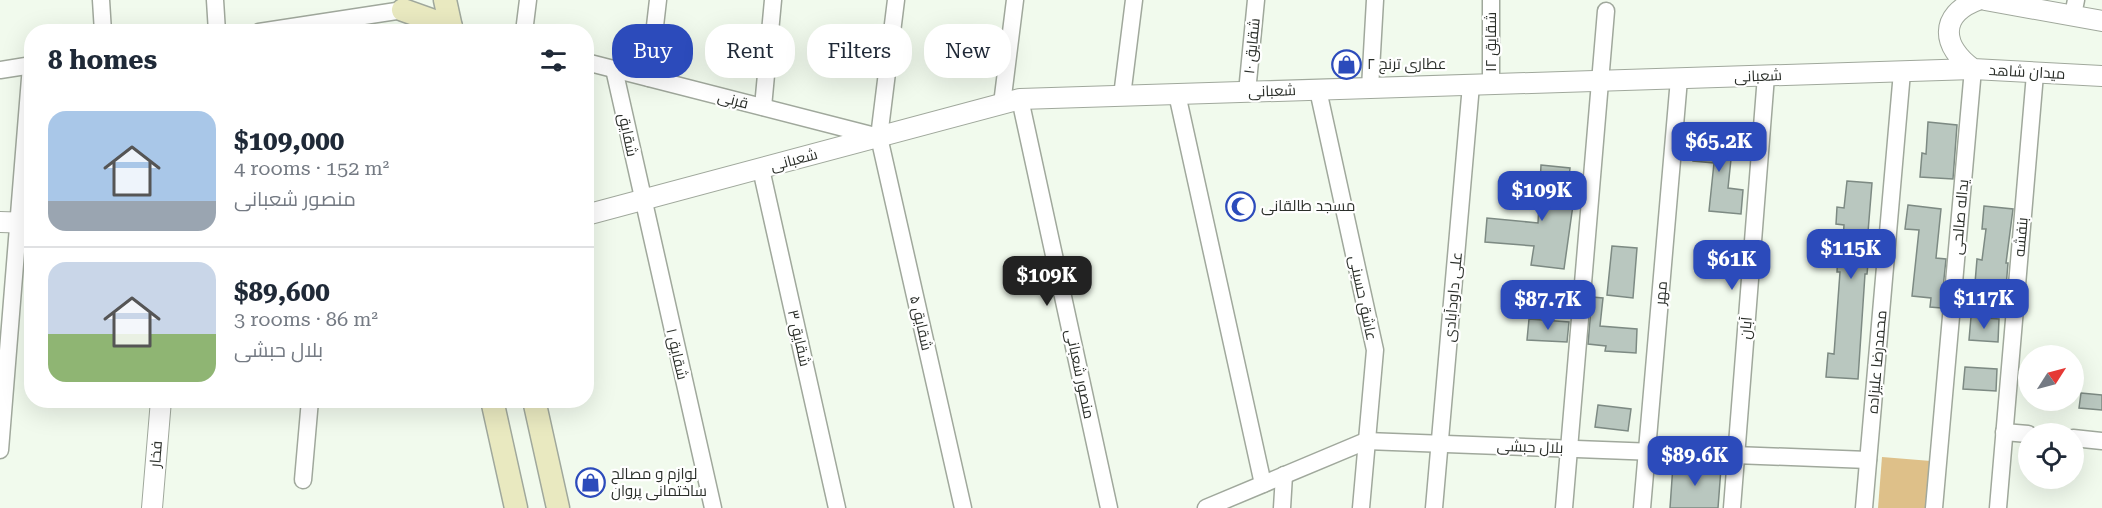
<!DOCTYPE html>
<meta charset="utf-8">
<style>
body{margin:0;font-family:"Roboto Serif",Cairo,serif;background:#f6f6f7;color:#1f2937;height:100vh;display:flex;flex-direction:column;font-size:22px;white-space:nowrap}
*{box-sizing:border-box;margin:0}
p{font-size:20px;color:#747a83}
.icon{flex:none;width:33px;height:33px;fill:none;stroke:currentColor;stroke-width:2;stroke-linecap:round;stroke-linejoin:round}
.map{position:relative;flex:1;overflow:hidden}
.side{position:absolute;left:24px;top:24px;width:570px;height:384px;display:flex;flex-direction:column;background:#fff;border-radius:24px;box-shadow:0 6px 24px #0002}
.side>*{flex:none}
.hud{position:absolute;left:612px;top:24px;width:570px;height:54px;display:flex;gap:12px}
.needle{width:39px;rotate:54deg}
.fabs{position:absolute;left:2018px;top:345px;display:grid;gap:12px}
.fabs a{display:grid;place-items:center;width:66px;height:66px;border-radius:50%;background:#fff;box-shadow:0 6px 24px #0002;font-size:30px}
.price{position:absolute;translate:-50% -51px;padding:0 14px;border-radius:12px;background:#2c4bbb;color:#fff;font-size:20px;line-height:39px;filter:drop-shadow(0 2px 3px #0008)}
.price::after{content:'';position:absolute;left:50%;top:36px;width:18px;height:14px;margin-left:-9px;background:inherit;clip-path:polygon(0 0,100% 0,50% 100%)}
.price.on{background:#222;color:#fff}
ul{padding:0;list-style:none}
li{display:flex;align-items:center;gap:18px;height:150px;padding:0 24px}
li+li{border-top:2px solid #e0e1e3}
li span{display:grid;place-items:center;flex:none;width:168px;height:120px;border-radius:18px;color:#555}
li>.icon{margin-inline-start:auto}
span .icon{width:72px;height:72px;fill:#fffc;stroke-width:1}
li b{font-size:26px}
h2{display:flex;justify-content:space-between;align-items:center;height:72px;padding:0 24px;font-size:26px}
.tag{padding:0 21px;border-radius:24px;background:#fff;box-shadow:0 6px 24px #0002;font-size:21px;line-height:54px}
.tag.on{background:#2c4bbb;color:#fff}
.map>svg:first-child{display:block}
</style>
<div class="map">
<svg width="2102" height="508" viewBox="0 0 2102 508">
<rect width="100%" height="100%" fill="#f1faed"/>
<polygon fill="#dec089" points="1882,457 1931,461 1927,508 1878,508"/>
<g fill="#b9c7bf" stroke="#7d8a83" stroke-width="1.5">
<polygon points="1928,122 1957,125 1953,179 1920,177 1922,153 1926,154"/>
<polygon points="1695,136 1733,140 1728,188 1743,190 1741,214 1709,211 1714,163 1693,161"/>
<polygon points="1541,165 1570,168 1567,197 1574,198 1564,269 1531,265 1534,246 1485,242 1487,218 1538,223"/>
<polygon points="1847,181 1872,183 1868,232 1871,232 1867,274 1865,274 1858,379 1826,377 1828,353 1834,354 1840,272 1837,272 1838,252 1842,253 1844,225 1836,224 1837,207 1844,208"/>
<polygon points="1908,205 1941,209 1936,258 1946,259 1941,308 1930,307 1931,298 1912,296 1919,230 1905,229"/>
<polygon points="1984,206 2013,209 2006,263 2008,263 2006,287 1975,283 1977,259 1982,260 1986,229 1982,229"/>
<polygon points="1612,246 1637,248 1633,298 1607,295"/>
<polygon points="1592,297 1603,298 1600,326 1637,329 1636,353 1605,351 1606,346 1588,344"/>
<polygon points="1971,317 1999,319 1998,342 1969,340"/>
<polygon points="1529,319 1569,322 1567,342 1527,340"/>
<polygon points="1965,367 1997,369 1996,391 1963,389"/>
<polygon points="2081,393 2102,395 2102,410 2079,408"/>
<polygon points="1598,405 1631,409 1628,431 1595,427"/>
<polygon points="1673,465 1721,468 1718,508 1670,508"/>
</g>
<g fill="none" stroke-linecap="round" stroke-linejoin="round">
<defs>
<g id="minor">
<polyline points="101,0 103,32"/>
<polyline points="215,0 217,32"/>
<polyline points="896,0 879,137 963,508"/>
<polyline points="2073,15 2076,0"/>
<polyline points="259,32 403,10"/>
<polyline points="524,32 528,0"/>
<polyline points="586,62 879,137"/>
<polyline points="614,69 713,508"/>
<polyline points="0,70 32,65"/>
<polyline points="649,78 658,0"/>
<polyline points="1491,85 1491,0"/>
<polyline points="1370,88 1375,0"/>
<polyline points="1318,90 1375,350 1361,508"/>
<polyline points="1247,92 1256,0"/>
<polyline points="1177,94 1263,484"/>
<polyline points="1122,96 1134,0"/>
<polyline points="1020,99 1109,508"/>
<polyline points="1002,104 1015,0"/>
<polyline points="763,107 773,0"/>
<polyline points="761,169 837,508"/>
<polyline points="2004,432 2028,434"/>
<polyline points="2073,438 2102,441"/>
<polyline points="0,450 31,66"/>
<polyline points="303,480 310,400"/>
<polyline points="1206,508 1366,441 1868,460"/>
<polyline points="1282,508 1284,475"/>
<polyline points="1434,508 1471,85"/>
<polyline points="1564,508 1606,11"/>
<polyline points="1642,508 1679,79"/>
<polyline points="1732,508 1766,76"/>
<polyline points="1864,508 1902,72"/>
<polyline points="1934,508 1973,69"/>
<polyline points="1998,508 2035,74"/>
</g>
<g id="tertiary">
<path d="M 1978,0 C 1938,15 1942,47 1973,69 L 2102,76"/>
<polyline points="1985,0 2102,21"/>
<polyline points="586,215 1020,99 1973,69"/>
<polyline points="0,222 32,223"/>
<polyline points="152,508 161,400"/>
</g>
<g id="secondary">
<polyline points="445,0 452,32"/>
<polyline points="403,10 451,27"/>
<polyline points="492,400 516,508"/>
<polyline points="534,400 558,508"/>
</g>
</defs>
<use href="#minor" stroke="#a0a89c" stroke-width="19"/>
<use href="#tertiary" stroke="#a0a89c" stroke-width="22"/>
<use href="#secondary" stroke="#a0a89c" stroke-width="25"/>
<use href="#minor" stroke="#fff" stroke-width="16"/>
<use href="#tertiary" stroke="#fff" stroke-width="20"/>
<use href="#secondary" stroke="#e9e9c0" stroke-width="22"/>
</g>
<defs>
<symbol id="shop-ring" viewBox="-11 -11 22 22"><circle r="9.5" fill="#fff" stroke="#2c4bbb" stroke-width="1.5"/><path d="M-5-2.5h2.3a2.7 3.5 0 0 1 5.4 0H5L5.5 6h-11ZM-1.5-2.5h3a1.5 2.3 0 0 0-3 0Z" fill="#2c4bbb"/></symbol>
<symbol id="mosque-ring" viewBox="-11 -11 22 22"><circle r="9.5" fill="#fff" stroke="#2c4bbb" stroke-width="1.5"/><path d="M3.5-4.9A6 6 0 1 0 3.5 4.9A5 5 0 1 1 3.5-4.9Z" fill="#2c4bbb"/></symbol>
</defs>
<g fill-rule="evenodd">
<use href="#shop-ring" x="1330" y="48" width="33" height="33"/>
<use href="#mosque-ring" x="1224" y="190" width="33" height="33"/>
<use href="#shop-ring" x="574" y="466" width="33" height="33"/>
</g>
<g text-anchor="middle" dominant-baseline="central" stroke-width="4.5" stroke-linejoin="round" paint-order="stroke">
<g font-size="15" fill="#2b2f2a" stroke="#fff">
<text transform="translate(1491 42) rotate(-90)">شقایق ۱۲</text>
<text transform="translate(1252 46) rotate(-84)">شقایق ۱۰</text>
<text transform="translate(2027 72) rotate(3)">میدان شاهد</text>
<text transform="translate(1758 76) rotate(-2)">شعبانی</text>
<text transform="translate(1272 91) rotate(-2)">شعبانی</text>
<text transform="translate(733 100) rotate(14)">قرنی</text>
<text transform="translate(628 135) rotate(78)">شقایق</text>
<text transform="translate(794 160) rotate(-15)">شعبانی</text>
<text transform="translate(1960 217) rotate(-85)">یداله صالحی</text>
<text transform="translate(2021 237) rotate(-85)">بنفشه</text>
<text transform="translate(1661 293) rotate(-85)">مهر</text>
<text transform="translate(1453 297) rotate(-85)">علی داودآبادی</text>
<text transform="translate(1363 298) rotate(78)">عاشق حسینی</text>
<text transform="translate(921 323) rotate(77)">شقایق ۵</text>
<text transform="translate(1746 328) rotate(-85)">آبان</text>
<text transform="translate(799 338) rotate(77)">شقایق ۳</text>
<text transform="translate(677 354) rotate(77)">شقایق ۱</text>
<text transform="translate(1877 362) rotate(-85)">محمدرضا علیزاده</text>
<text transform="translate(1080 374) rotate(78)">منصور شعبانی</text>
<text transform="translate(1530 447) rotate(2)">بلال حبشی</text>
<text transform="translate(156 454) rotate(-85)">فخار</text>
</g>
<g font-size="15" fill="#2b2f2a" stroke="#fff" text-anchor="start">
<text x="1367" y="64">عطاری ترنج ۲</text>
<text x="1261" y="206">مسجد طالقانی</text>
<text x="611" y="474">لوازم و مصالح<tspan x="611" dy="17">ساختمانی پروان</tspan></text>
</g>
</g>
</svg>
<div class="fabs">
<a><svg class="needle" viewBox="-14 -14 28 28"><path d="M0-13l5 13h-10z" fill="#e53935"/><path d="M0 13l5-13h-10z" fill="#747a83"/></svg></a>
<a><svg class="icon" aria-label="locate" viewBox="0 0 24 24"><circle cx="12" cy="12" r="6"/><path d="M12 2v4M12 18v4M2 12h4M18 12h4"/></svg></a>
</div>
<b class="price" style="left:1719px;top:173px">$65.2K</b>
<b class="price" style="left:1542px;top:222px">$109K</b>
<b class="price" style="left:1851px;top:280px">$115K</b>
<b class="price" style="left:1732px;top:291px">$61K</b>
<b class="price on" style="left:1047px;top:307px">$109K</b>
<b class="price" style="left:1984px;top:330px">$117K</b>
<b class="price" style="left:1548px;top:331px">$87.7K</b>
<b class="price" style="left:1695px;top:487px">$89.6K</b>
<div class="hud">
<a class="tag on">Buy</a>
<a class="tag">Rent</a>
<a class="tag">Filters</a>
<a class="tag">New</a>
</div>
<section class="side">
<h2>8 homes<svg class="icon" aria-label="filters" viewBox="0 0 24 24"><path d="M4 7h16M4 17h16"/><circle cx="9" cy="7" r="2"/><circle cx="15" cy="17" r="2"/></svg></h2>
<ul>
<li><span style="background:linear-gradient(#a9c7e8 75%,#9aa5b1 0)"><svg class="icon" aria-label="home" viewBox="0 0 24 24"><path d="M3 11l9-7 9 7M6 9v11h12V9"/></svg></span><div><b>$109,000</b><p>4 rooms · 152 m²</p><p>منصور شعبانی</p></div></li>
<li><span style="background:linear-gradient(#c9d6e8 60%,#8fb573 0)"><svg class="icon" aria-label="home" viewBox="0 0 24 24"><path d="M3 11l9-7 9 7M6 9v11h12V9"/></svg></span><div><b>$89,600</b><p>3 rooms · 86 m²</p><p>بلال حبشی</p></div></li>
</ul>
</section>
</div>
